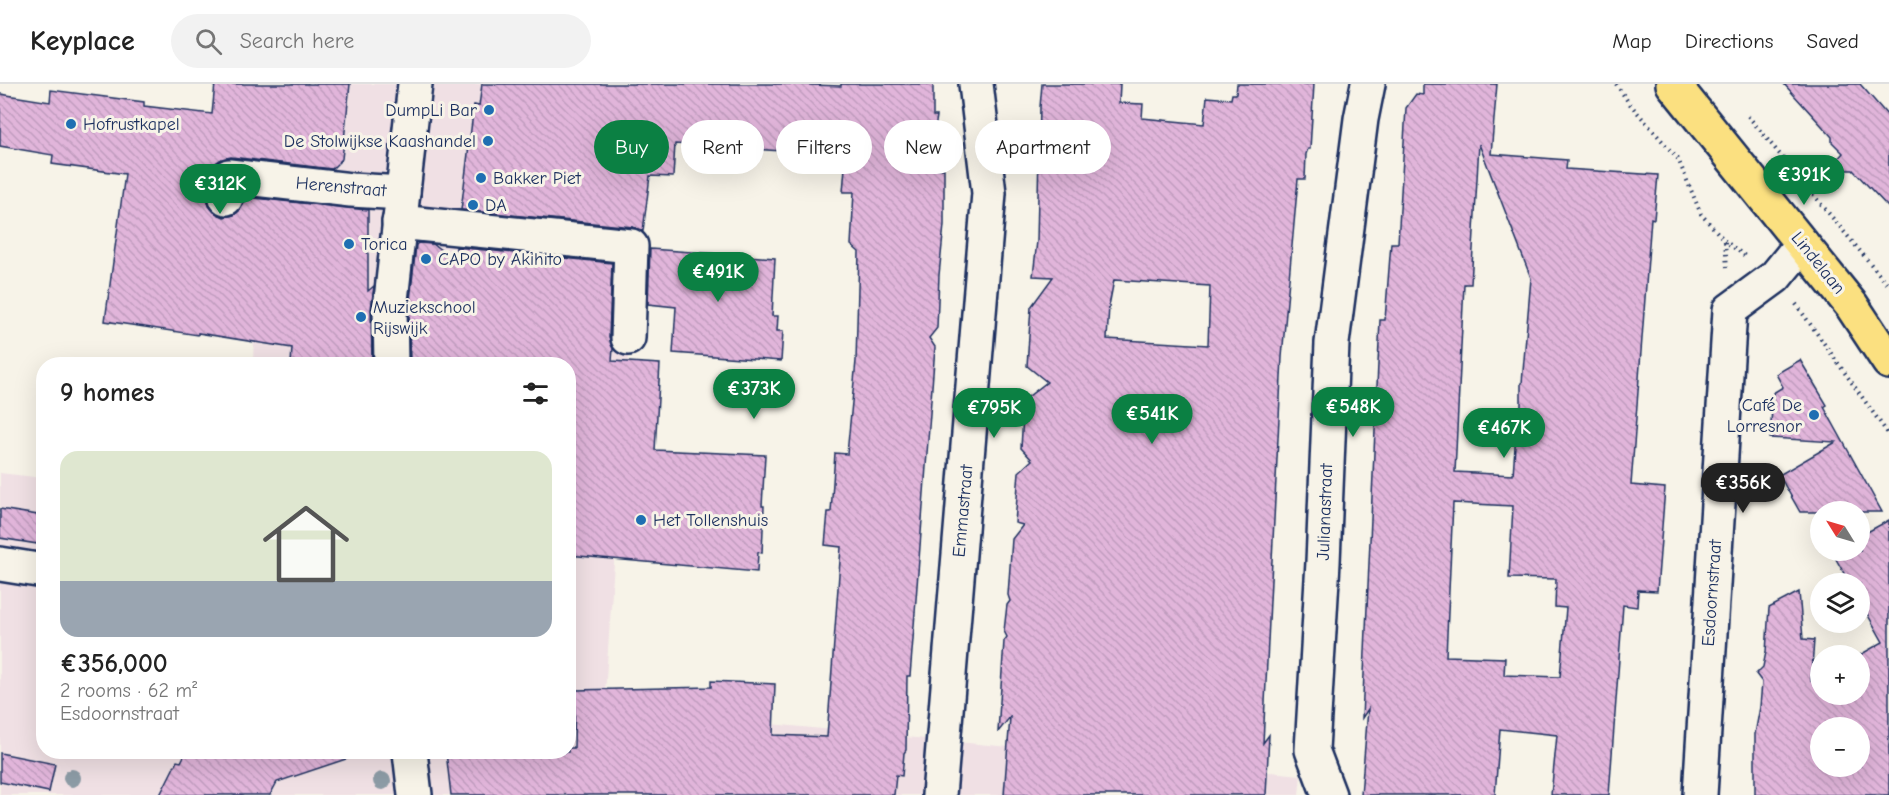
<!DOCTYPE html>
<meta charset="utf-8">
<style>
body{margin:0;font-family:"Comic Neue",sans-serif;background:#f2f2f2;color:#222;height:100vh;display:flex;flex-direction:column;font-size:22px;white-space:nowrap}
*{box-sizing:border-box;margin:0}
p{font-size:20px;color:#767676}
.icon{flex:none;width:33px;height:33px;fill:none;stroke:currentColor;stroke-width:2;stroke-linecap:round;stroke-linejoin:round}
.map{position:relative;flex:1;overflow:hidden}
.sheet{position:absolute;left:36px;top:273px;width:540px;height:402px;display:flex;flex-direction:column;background:#fff;border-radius:24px;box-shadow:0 6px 24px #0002}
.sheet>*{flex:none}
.top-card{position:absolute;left:594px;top:36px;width:570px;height:54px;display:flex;gap:12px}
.needle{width:39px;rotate:307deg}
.controls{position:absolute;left:1810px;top:417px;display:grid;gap:12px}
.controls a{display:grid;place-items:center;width:60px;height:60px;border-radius:50%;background:#fff;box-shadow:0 6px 24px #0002;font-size:30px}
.price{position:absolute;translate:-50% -51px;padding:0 14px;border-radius:21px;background:#0b8043;color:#fff;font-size:20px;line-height:39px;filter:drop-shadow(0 2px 3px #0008)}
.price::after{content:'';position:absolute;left:50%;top:36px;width:18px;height:14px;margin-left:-9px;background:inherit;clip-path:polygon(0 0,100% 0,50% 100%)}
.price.on{background:#222;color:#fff}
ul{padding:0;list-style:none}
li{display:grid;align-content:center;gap:12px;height:318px;padding:0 24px}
li span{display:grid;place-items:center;height:186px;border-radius:18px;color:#555}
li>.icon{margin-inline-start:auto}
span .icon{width:108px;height:108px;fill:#fffc;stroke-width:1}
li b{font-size:26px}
h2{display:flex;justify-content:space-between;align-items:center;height:72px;padding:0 24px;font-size:26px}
.pill{padding:0 21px;border-radius:27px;background:#fff;box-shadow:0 6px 24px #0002;font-size:21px;line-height:54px}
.pill.on{background:#0b8043;color:#fff}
header{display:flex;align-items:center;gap:36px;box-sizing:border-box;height:84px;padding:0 30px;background:#fff;border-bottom:2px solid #e0e0e0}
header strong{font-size:28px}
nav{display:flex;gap:33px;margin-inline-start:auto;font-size:21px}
.search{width:420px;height:54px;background:#f2f2f2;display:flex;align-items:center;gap:15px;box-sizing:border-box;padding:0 21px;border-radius:33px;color:#767676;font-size:22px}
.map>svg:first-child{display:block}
</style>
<header>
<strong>Keyplace</strong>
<div class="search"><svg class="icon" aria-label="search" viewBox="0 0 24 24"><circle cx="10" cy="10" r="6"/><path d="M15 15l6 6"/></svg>Search here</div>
<nav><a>Map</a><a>Directions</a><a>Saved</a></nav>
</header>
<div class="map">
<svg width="1889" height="711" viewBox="0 0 1889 711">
<defs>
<pattern id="building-back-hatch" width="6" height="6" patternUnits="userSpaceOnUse" patternTransform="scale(1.5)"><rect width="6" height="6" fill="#e1b5da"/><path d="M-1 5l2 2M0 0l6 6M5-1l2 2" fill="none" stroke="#c09cbe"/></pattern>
</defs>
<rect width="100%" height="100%" fill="#f7f3e8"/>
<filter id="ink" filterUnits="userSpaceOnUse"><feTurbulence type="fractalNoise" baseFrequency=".0167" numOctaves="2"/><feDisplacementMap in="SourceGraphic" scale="12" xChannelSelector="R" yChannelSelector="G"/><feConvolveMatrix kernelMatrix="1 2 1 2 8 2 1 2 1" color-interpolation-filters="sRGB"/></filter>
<g filter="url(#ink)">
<polygon fill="#f0e0e4" points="262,0 647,0 604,624 1301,691 1299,711 0,711 0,389 43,394 44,668 568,668 568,280 253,280"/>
<g fill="url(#building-back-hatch)" stroke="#1b2f5e" stroke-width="1.5" fill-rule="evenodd">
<polygon points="215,0 350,0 342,75 332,85 231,73 222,75 214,80 211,89 207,112 209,122 214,128 224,133 234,131 240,126 245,113 368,126 368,207 374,202 371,225 372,280 291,280 292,264 198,249 198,251 105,237 125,90 52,80 53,71 0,62 0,10 50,18 51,6 144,18 144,22 212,30"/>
<polygon points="482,0 784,0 841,2 841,0 933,0 933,32 937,32 930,77 935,77 934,84 944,85 944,141 939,191 937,244 929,254 935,263 913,555 910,592 907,592 906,666 904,669 902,692 896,691 894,711 451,711 446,668 568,668 568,664 574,664 575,606 711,603 711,597 775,600 773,651 827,653 841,463 825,461 828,428 831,428 835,369 847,370 856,277 859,168 851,161 854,108 843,108 846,71 675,60 673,93 650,92 643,147 633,143 461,126 474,21 479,22"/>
<path d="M 1042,0 L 1120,0 L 1119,19 L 1143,20 L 1142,34 L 1204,40 L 1207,13 L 1231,15 L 1232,10 L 1236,10 L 1237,0 L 1314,0 L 1310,65 L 1308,65 L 1306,70 L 1305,95 L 1298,95 L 1282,273 L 1263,659 L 1269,651 L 1266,711 L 1004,711 L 1010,633 L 998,648 L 1004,557 L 1007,553 L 1004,547 L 1007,521 L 1010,517 L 1008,511 L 1012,455 L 1023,441 L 1015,439 L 1019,388 L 1032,376 L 1021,364 L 1024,316 L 1047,298 L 1027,282 L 1031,223 L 1053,193 L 1033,192 L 1037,157 L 1040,23 ZM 1114,196 L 1210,202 L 1208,261 L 1107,255 L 1109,222 Z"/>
<path d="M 1423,0 L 1497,0 L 1491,70 L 1567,76 L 1566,85 L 1658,91 L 1654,135 L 1651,134 L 1631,401 L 1665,404 L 1657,507 L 1638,506 L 1637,523 L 1623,521 L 1609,711 L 1551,711 L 1557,651 L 1500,645 L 1495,711 L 1361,711 L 1368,625 L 1362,634 L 1380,236 L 1385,236 L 1391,159 L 1398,159 L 1406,24 L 1416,10 L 1423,11 ZM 1479,60 L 1531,194 L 1522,299 L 1521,299 L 1521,334 L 1517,334 L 1513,391 L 1455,388 L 1464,200 L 1471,200 ZM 1453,419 L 1513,422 L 1509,494 L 1556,495 L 1555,523 L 1566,524 L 1560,593 L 1504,591 L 1505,574 L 1446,572 Z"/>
<polygon points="1784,0 1860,0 1889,33 1889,124 1853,86 1828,86 1843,69 1832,58 1832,53"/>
<polygon points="418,159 433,160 455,177 456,163 612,179 609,253 613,264 612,277 660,280 655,366 765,371 762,422 764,422 762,469 758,468 757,488 568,471 568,280 410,280 409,226 416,161"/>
<polygon points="650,165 775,174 772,232 778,232 777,247 783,247 781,277 673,269 676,223 648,220"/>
<polygon points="1800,276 1827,321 1824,323 1882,428 1800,428 1779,391 1836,358 1770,354 1773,309 1783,303 1776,290"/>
<polygon points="0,425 44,432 44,461 0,454"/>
<path d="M 1889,436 L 1889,711 L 1755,711 L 1755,650 L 1760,623 L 1762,598 L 1756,590 L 1763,583 L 1766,568 L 1769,524 L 1799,508 L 1803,555 L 1814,556 L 1811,597 L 1821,592 L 1821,610 L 1860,610 L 1860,572 L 1858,572 L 1883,558 L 1860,517 L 1860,500 L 1850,500 L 1832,468 L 1860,466 L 1860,452 ZM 1821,644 L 1860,644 L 1860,682 L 1821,682 Z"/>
<polygon points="186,668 351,668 352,673 277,698 270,711 160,711 177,677 181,678"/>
<polygon points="0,669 55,680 49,708 0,698"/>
</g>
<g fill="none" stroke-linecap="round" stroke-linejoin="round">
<defs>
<g id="minor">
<polyline points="226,114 229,92 351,106 403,109"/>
<polyline points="399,138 631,162 628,254"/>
<polyline points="391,280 390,225 415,0"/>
<polyline points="0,480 44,487"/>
<polyline points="410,668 415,711"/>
<polyline points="939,711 989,109 976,0"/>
<polyline points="1329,711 1312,666 1323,478 1332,259 1361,35 1368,0"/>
<polyline points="1700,711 1730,226 1775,193 1802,160"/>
</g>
<polyline id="major" points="1673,0 1852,222 1889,278"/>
</defs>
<use href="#minor" stroke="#1b2f5e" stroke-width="38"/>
<use href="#major" stroke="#1b2f5e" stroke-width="38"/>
<g stroke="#1b2f5e" stroke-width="4" stroke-dasharray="1.5 4.5" stroke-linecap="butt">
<polyline points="1616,0 1629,19 1678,75 1701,130 1725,157 1745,172"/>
<polyline points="1748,32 1889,202"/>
<polyline points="1725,158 1727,183"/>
<polyline points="1796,220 1889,351"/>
</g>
<use href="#minor" stroke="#f7f3e8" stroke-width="33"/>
<use href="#major" stroke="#fbe080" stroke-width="33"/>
</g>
<g fill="#8d9ca6">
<circle cx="72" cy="694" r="9"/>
<circle cx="382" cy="697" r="9"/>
</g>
</g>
<g fill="#1f6fb2" stroke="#f7f3e8" stroke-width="2">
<circle cx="489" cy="26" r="6"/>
<circle cx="71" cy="40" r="6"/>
<circle cx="488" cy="57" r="6"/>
<circle cx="481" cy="94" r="6"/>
<circle cx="473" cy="121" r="6"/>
<circle cx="349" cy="160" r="6"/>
<circle cx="426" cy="175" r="6"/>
<circle cx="361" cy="233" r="6"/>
<circle cx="1814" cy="331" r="6"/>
<circle cx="641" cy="436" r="6"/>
</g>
<g text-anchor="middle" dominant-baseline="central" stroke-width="6" stroke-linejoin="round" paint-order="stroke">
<g font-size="18" fill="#1b2f5e" stroke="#f7f3e8" text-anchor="start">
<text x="477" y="26" text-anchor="end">DumpLi Bar</text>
<text x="83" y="40">Hofrustkapel</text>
<text x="476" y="57" text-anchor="end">De Stolwijkse Kaashandel</text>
<text x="493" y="94">Bakker Piet</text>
<text x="485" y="121">DA</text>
<text x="361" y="160">Torica</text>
<text x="438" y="175">CAPO by Akihito</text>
<text x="373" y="223">Muziekschool<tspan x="373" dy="21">Rijswijk</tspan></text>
<text x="1802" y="321" text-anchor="end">Café De<tspan x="1802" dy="21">Lorresnor</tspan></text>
<text x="653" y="436">Het Tollenshuis</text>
</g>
<g font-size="18" fill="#1b2f5e" stroke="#f7f3e8">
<text transform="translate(341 103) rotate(5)">Herenstraat</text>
<text transform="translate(1818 179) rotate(51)">Lindelaan</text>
<text transform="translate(963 427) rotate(-85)">Emmastraat</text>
<text transform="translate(1325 428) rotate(-88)">Julianastraat</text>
<text transform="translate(1712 509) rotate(-86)">Esdoornstraat</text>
</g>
</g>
</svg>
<div class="controls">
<a><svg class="needle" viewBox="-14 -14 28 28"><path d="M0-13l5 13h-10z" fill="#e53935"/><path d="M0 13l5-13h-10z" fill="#767676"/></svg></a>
<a><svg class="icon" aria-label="layers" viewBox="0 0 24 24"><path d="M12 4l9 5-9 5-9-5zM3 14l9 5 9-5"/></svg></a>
<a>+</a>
<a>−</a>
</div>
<b class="price" style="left:1804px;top:122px">€391K</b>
<b class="price" style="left:220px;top:131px">€312K</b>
<b class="price" style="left:718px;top:219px">€491K</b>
<b class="price" style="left:754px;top:336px">€373K</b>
<b class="price" style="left:1353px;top:354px">€548K</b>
<b class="price" style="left:994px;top:355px">€795K</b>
<b class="price" style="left:1152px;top:361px">€541K</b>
<b class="price" style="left:1504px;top:375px">€467K</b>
<b class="price on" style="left:1743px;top:430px">€356K</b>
<div class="top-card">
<a class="pill on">Buy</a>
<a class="pill">Rent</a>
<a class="pill">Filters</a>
<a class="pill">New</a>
<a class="pill">Apartment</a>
</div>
<section class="sheet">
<h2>9 homes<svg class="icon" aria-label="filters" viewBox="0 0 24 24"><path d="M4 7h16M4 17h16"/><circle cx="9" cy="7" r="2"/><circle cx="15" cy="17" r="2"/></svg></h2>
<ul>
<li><span style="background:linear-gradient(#dfe7d0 70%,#9aa5b1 0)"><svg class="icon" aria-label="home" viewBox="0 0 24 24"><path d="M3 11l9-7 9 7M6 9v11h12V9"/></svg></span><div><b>€356,000</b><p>2 rooms · 62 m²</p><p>Esdoornstraat</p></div></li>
</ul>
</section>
</div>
